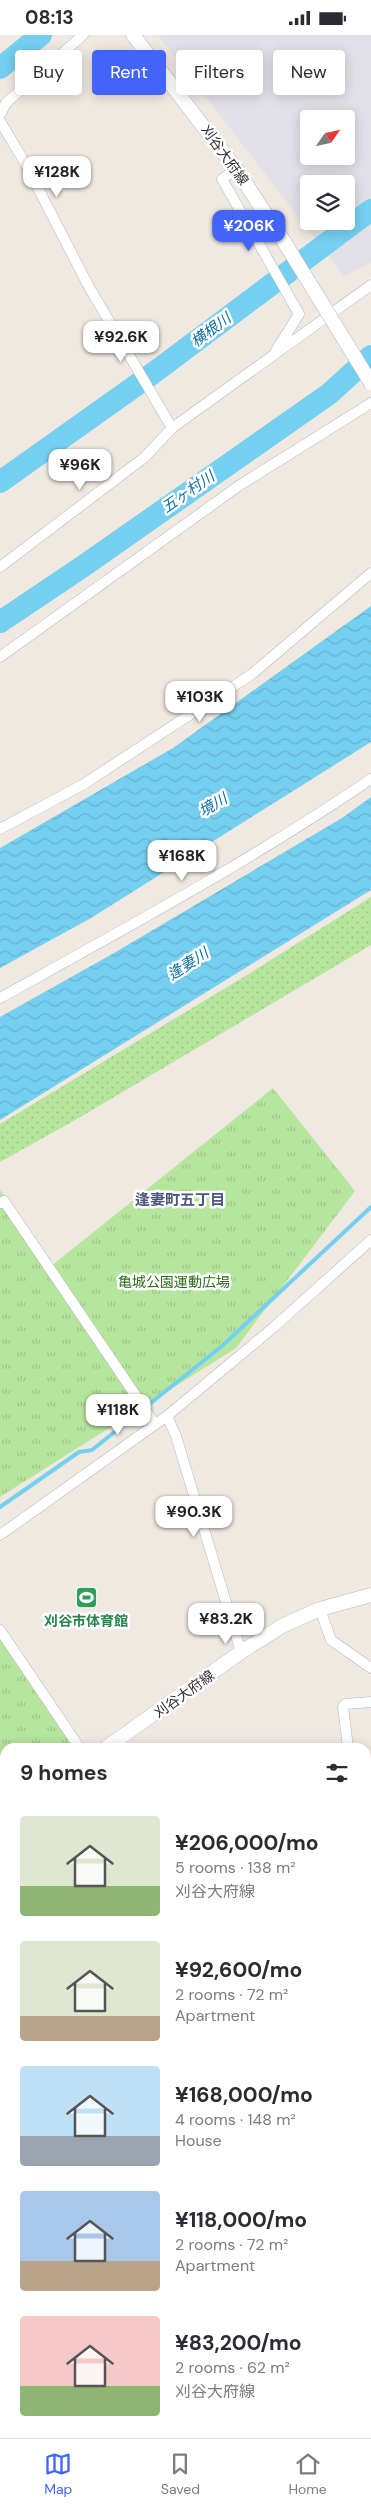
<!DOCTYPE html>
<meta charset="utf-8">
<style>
body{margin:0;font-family:"DM Sans","Noto Sans JP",sans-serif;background:#f2f2f3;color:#2b2b33;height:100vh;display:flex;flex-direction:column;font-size:19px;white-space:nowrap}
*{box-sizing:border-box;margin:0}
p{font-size:16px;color:#7c7c81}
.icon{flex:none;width:28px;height:28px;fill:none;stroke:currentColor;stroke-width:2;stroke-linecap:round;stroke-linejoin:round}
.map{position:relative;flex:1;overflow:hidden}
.drawer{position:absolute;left:0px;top:1708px;width:371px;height:696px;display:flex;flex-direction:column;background:#fff;border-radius:15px 15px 0 0;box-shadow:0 2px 12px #0003}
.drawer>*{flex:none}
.guide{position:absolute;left:15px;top:15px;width:341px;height:45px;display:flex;gap:10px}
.needle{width:32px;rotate:56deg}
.controls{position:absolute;left:300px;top:75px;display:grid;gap:10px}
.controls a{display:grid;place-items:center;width:55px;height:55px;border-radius:5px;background:#fff;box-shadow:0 2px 12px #0003;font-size:25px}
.price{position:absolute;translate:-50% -42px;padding:0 11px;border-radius:10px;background:#fff;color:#222;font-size:16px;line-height:32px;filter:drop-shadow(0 1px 2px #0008)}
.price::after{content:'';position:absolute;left:50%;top:30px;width:15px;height:11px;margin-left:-8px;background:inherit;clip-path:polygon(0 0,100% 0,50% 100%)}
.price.selected{background:#4264fb;color:#fff}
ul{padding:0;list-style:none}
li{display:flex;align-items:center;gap:15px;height:125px;padding:0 20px}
li span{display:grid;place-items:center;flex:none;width:140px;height:100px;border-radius:5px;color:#555}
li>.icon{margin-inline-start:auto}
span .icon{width:60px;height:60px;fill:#fffc;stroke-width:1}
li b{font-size:21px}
h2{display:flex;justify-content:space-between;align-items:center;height:60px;padding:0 20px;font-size:21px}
.pill{padding:0 18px;border-radius:5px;background:#fff;box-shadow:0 2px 12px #0003;font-size:18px;line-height:45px}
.pill.selected{background:#4264fb;color:#fff}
.status{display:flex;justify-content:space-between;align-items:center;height:35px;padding:0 25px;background:#fff;direction:ltr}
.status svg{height:14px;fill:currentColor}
.tab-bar{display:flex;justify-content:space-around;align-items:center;height:70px;border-top:1px solid #e1e1e2;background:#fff;font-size:14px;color:#7c7c81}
.tab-bar a{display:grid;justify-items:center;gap:2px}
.tab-bar .selected{color:#4264fb}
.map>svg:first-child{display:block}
</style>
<div class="status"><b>08:13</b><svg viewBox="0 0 49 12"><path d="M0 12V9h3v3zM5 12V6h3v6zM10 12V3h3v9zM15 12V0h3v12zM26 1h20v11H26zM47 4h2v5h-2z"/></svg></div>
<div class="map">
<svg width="371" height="2403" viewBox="0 0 371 2403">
<defs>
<pattern id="grass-dots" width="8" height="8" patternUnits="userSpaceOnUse" patternTransform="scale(1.25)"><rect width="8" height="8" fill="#b6e59e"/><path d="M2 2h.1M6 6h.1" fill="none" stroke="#9dc588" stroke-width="1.8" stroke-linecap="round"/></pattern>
<pattern id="park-tufts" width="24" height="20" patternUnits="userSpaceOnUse" patternTransform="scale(1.25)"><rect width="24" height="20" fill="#b6e59e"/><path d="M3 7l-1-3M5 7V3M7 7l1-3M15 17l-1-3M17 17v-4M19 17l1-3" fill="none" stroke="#9dc588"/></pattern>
<pattern id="water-waves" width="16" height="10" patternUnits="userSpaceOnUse" patternTransform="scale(1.25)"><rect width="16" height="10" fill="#75cff0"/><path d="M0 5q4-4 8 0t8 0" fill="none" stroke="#66b2ce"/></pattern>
</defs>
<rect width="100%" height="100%" fill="#efe9e1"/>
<path fill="#e3e1e8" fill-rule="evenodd" d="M 158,0 L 371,0 L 371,228 L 344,241 ZM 309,84 L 346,84 L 346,121 L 309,121 ZM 309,149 L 346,149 L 346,186 L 309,186 Z"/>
<polygon fill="url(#grass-dots)" points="371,862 371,910 77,1084 0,1127 0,1089 242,943"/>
<g fill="url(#park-tufts)">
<polygon points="273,1053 355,1156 236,1313 0,1462 0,1155 50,1232"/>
<polygon points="0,1595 79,1712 5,1712 5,1851 0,1860"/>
</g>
<g fill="url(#water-waves)">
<polygon points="371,571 371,707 91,883 0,933 0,813 173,713"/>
<polygon points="371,762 371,855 0,1085 0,982 114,918 342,783"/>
</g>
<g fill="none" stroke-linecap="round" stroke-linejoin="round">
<polyline stroke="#75cff0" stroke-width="4" points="0,1472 79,1417 92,1415 222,1311 371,1172"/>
<g stroke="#75cff0" stroke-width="22">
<polyline points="0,33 41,0"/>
<polyline points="0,447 152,339 371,175"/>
<polyline points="0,587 82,532 329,359 371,321"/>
</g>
<defs>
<g id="minor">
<polyline points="0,80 6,68 83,0"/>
<polyline points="0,86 25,128 89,252 172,393"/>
<polyline points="236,134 222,144 299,279 276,316"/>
<polyline points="0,532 145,422 172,393 371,250"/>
<polyline points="0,622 240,450 371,368"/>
<polyline points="0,794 84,749 252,639 371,538"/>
<path d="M 0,963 C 126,893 252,825 371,744"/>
<polyline points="0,1168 4,1166 155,1389"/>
<polyline points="167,1381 176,1401 241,1617"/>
<polyline points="0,1500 167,1381 274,1292 371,1205"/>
<polyline points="320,1574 331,1605 371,1633"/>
<polyline points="0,1595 79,1712"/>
<polyline points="348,1712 343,1672 345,1669 371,1667"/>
<polyline points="366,1763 371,1763"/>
<polyline points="366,1901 371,1899"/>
<polyline points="366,2002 371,2005"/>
<polyline points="0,2086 4,2082 4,2005"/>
<polyline points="366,2115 371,2117"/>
<polyline points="0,2225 5,2220"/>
<polyline points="0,2248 5,2251"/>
<polyline points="366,2284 371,2271"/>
<polyline points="366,2323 371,2326"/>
<polyline points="0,2375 5,2338"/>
<polyline points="323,2403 325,2399"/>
</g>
<g id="secondary">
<polyline points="133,0 236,134"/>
<polyline points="107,1712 241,1617 282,1591 320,1574 371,1560"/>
<polyline points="0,1855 5,1846"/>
<polyline points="0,2096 5,2101"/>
<polyline points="288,2399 292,2403"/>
</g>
</defs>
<use href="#minor" stroke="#b4b7c1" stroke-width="11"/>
<use href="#secondary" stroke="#b4b7c1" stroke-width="15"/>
<use href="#minor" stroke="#fff" stroke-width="10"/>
<use href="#secondary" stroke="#fff" stroke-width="14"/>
<defs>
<polyline id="secondary-bridge" points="236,134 283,205 371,348"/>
</defs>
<use href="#secondary-bridge" stroke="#b4b7c1" stroke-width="15" stroke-linecap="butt"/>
<use href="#secondary-bridge" stroke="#fff" stroke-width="14"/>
</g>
<defs>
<symbol id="stadium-square" viewBox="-11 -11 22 22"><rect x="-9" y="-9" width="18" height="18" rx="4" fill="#2e9e5b" stroke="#fff"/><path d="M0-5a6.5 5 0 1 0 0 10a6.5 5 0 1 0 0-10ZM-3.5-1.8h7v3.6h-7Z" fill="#fff"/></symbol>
</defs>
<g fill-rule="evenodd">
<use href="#stadium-square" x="74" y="1550" width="25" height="25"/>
</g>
<g text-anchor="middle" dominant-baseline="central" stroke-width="5" stroke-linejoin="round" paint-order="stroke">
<g font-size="14" fill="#2e2e2e" stroke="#fff">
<text transform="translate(225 120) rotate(54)">刈谷大府線</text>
<text transform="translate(184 1659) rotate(-36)">刈谷大府線</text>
</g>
<g font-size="14" fill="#2c6e1b" stroke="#fff">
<text x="174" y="1247">亀城公園運動広場</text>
</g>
<g font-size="14" font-weight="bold" fill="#27864d" stroke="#fff">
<text x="86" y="1586">刈谷市体育館</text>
</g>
<g font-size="15" font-style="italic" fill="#0d6fa3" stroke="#fff">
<text transform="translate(211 295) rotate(-37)">横根川</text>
<text transform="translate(188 457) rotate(-35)">五ヶ村川</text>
<text transform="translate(213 770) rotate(-31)">境川</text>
<text transform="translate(188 929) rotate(-33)">逢妻川</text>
</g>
<g font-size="15" font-weight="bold" fill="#4d5680" stroke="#fff">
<text x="180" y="1165">逢妻町五丁目</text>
</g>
</g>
</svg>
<div class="controls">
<a><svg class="needle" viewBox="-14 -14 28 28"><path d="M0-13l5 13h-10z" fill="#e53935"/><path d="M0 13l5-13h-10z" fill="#7c7c81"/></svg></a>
<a><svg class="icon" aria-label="layers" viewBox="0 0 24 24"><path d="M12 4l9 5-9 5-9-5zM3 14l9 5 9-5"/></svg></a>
</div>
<b class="price" style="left:57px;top:163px">¥128K</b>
<b class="price selected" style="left:249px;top:217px">¥206K</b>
<b class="price" style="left:121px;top:328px">¥92.6K</b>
<b class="price" style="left:80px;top:456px">¥96K</b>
<b class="price" style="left:200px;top:688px">¥103K</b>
<b class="price" style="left:182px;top:847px">¥168K</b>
<b class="price" style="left:118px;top:1401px">¥118K</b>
<b class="price" style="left:194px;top:1503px">¥90.3K</b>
<b class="price" style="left:226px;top:1610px">¥83.2K</b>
<div class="guide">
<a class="pill">Buy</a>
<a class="pill selected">Rent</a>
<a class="pill">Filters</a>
<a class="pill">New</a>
</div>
<section class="drawer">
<h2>9 homes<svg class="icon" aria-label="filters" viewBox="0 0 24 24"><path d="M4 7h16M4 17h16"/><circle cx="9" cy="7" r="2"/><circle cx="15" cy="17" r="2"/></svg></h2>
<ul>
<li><span style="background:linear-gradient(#dfe7d0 70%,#8fb573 0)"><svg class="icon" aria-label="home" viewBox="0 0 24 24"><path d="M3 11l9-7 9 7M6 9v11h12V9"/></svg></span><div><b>¥206,000/mo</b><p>5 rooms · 138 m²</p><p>刈谷大府線</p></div></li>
<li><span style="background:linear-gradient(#dfe7d0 75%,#b9a48a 0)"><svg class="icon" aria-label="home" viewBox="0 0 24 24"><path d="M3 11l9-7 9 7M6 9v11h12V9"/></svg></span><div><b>¥92,600/mo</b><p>2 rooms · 72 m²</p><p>Apartment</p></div></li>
<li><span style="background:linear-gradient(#bfe0f5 70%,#9aa5b1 0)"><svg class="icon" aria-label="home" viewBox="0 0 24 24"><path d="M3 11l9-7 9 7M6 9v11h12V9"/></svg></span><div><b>¥168,000/mo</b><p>4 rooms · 148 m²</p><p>House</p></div></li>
<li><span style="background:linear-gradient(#a9c7e8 70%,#b9a48a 0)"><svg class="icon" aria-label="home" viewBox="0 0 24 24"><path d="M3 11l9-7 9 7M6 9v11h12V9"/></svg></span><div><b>¥118,000/mo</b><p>2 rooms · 72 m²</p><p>Apartment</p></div></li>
<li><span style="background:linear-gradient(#f6c9c9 70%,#8fb573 0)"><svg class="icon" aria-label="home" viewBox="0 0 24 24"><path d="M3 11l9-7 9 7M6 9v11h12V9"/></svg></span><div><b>¥83,200/mo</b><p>2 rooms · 62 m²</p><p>刈谷大府線</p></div></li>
</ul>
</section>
</div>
<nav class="tab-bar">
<a class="selected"><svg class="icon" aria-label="map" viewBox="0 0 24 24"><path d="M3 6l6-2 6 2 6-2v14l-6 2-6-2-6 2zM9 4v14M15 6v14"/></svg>Map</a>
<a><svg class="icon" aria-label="saved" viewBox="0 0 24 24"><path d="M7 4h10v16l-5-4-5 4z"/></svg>Saved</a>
<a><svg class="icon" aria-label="home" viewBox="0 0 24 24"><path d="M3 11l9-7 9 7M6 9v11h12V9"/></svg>Home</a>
</nav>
